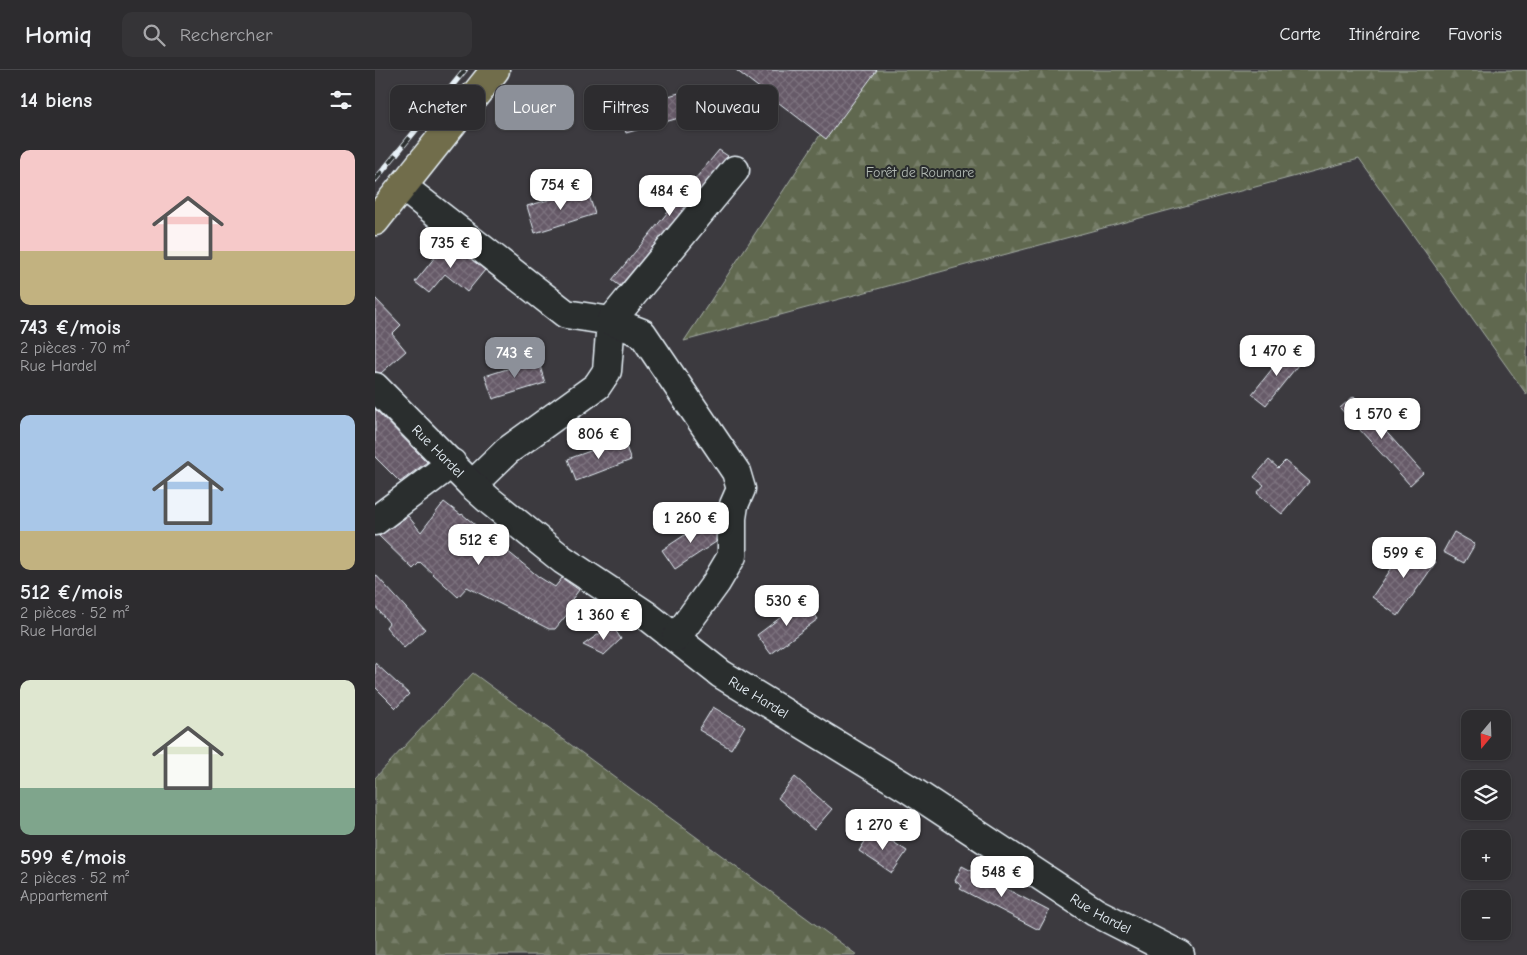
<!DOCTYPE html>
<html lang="fr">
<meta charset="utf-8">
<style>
body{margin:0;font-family:"Comic Neue",sans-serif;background:#353437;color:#f1f3f6;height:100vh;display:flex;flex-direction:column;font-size:19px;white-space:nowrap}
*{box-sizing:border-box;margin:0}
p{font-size:16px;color:#a7a7aa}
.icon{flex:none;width:28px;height:28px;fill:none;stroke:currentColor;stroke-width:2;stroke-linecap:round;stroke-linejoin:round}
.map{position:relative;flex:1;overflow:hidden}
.sheet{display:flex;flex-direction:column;background:#2d2c2f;width:375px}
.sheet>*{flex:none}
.guide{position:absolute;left:15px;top:15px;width:475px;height:45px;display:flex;gap:10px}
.needle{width:32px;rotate:199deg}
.controls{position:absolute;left:1086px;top:640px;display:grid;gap:10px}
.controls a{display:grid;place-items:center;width:50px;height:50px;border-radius:10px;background:#2d2c2f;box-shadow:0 1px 4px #0004,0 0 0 1px #48484b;font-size:25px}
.price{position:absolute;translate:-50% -42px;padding:0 11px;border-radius:10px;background:#fff;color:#222;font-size:16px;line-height:32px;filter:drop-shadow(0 1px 2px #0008)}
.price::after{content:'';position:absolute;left:50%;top:30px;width:15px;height:11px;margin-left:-8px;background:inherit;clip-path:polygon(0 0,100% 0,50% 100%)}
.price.selected{background:#8c9099;color:#fff}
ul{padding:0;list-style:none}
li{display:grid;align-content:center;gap:10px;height:265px;padding:0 20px}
li span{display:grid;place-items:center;height:155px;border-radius:10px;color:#555}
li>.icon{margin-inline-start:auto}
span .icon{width:90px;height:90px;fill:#fffc;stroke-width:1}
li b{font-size:21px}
h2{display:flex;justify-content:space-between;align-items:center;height:60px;padding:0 20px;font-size:21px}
.pill{padding:0 18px;border-radius:10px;background:#2d2c2f;box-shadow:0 1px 4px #0004,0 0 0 1px #48484b;font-size:18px;line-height:45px}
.pill.selected{background:#8c9099;color:#fff}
header{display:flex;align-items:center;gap:30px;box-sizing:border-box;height:70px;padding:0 25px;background:#2d2c2f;border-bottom:1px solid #48484b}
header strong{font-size:24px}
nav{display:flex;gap:28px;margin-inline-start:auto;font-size:18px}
.search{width:350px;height:45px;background:#353437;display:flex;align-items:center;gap:12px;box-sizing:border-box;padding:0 18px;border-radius:10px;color:#a7a7aa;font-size:19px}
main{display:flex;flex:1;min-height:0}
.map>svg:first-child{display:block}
</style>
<header>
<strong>Homiq</strong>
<div class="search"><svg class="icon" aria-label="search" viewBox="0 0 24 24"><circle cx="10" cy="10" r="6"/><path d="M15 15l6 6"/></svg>Rechercher</div>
<nav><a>Carte</a><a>Itinéraire</a><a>Favoris</a></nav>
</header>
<main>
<section class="sheet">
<h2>14 biens<svg class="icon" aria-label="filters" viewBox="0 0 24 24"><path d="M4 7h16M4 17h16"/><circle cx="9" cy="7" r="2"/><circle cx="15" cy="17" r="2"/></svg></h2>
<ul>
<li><span style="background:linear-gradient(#f6c9c9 65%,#c2b280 0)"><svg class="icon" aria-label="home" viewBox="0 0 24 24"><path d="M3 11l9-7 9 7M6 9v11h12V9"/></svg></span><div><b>743 €/mois</b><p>2 pièces · 70 m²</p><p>Rue Hardel</p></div></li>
<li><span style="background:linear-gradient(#a9c7e8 75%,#c2b280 0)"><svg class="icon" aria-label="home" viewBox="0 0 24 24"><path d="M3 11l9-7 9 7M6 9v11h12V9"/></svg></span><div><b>512 €/mois</b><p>2 pièces · 52 m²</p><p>Rue Hardel</p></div></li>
<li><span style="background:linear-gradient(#dfe7d0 70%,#7fa58c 0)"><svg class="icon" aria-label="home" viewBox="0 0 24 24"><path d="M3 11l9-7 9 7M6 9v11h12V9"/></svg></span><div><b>599 €/mois</b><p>2 pièces · 52 m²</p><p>Appartement</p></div></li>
</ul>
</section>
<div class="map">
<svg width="1152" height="885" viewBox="0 0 1152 885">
<defs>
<pattern id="forest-firs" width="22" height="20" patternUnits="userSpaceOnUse" patternTransform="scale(1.25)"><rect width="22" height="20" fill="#60684f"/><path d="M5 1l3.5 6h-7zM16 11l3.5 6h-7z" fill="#777e69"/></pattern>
<pattern id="building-cross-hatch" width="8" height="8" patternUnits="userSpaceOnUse" patternTransform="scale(1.25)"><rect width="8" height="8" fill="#665a68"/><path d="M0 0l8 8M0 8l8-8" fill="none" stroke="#7c727e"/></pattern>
</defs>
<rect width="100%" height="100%" fill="#3c3a3f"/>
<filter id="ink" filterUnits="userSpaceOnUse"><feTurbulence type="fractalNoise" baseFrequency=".02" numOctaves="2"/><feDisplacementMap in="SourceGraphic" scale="10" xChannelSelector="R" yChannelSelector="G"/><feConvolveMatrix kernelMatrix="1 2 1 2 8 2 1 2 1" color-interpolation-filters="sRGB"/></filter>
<g filter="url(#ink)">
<g fill="url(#forest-firs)" stroke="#a4aca4">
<polygon points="488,0 1152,0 1152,325 984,89 309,271"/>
<polygon points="98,603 482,885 0,885 0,708"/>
</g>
<g fill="url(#building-cross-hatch)" stroke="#e8f1f8">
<polygon points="361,0 502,0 451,69"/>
<polygon points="304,23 311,46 251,63 244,40"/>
<polygon points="344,80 353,86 245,216 237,210"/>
<polygon points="212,119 220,144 160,163 152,136"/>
<polygon points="73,171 110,200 92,222 70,204 54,223 40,212"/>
<polygon points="0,228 26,255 17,264 31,281 6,303 0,302"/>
<polygon points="913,279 927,290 891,335 877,324"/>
<polygon points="163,289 170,313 118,329 110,306"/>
<polygon points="979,326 1048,403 1035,415 965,338"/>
<polygon points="0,339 52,392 25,412 0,387"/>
<polygon points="248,369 256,390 201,411 193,389"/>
<polygon points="894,390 903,398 910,391 934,412 907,444 882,423 889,415 879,407"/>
<polygon points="69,432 86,445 87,444 164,507 180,517 187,508 204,520 194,533 199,536 180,559 174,559 92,517 83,527 45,492 38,499 4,466 33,446 46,462"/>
<polygon points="334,449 341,460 341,472 300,499 287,480"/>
<polygon points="1079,462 1100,474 1089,493 1068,482"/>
<polygon points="1034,473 1061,492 1023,546 997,527"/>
<polygon points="0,504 50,559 29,578 11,557 14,553 0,536"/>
<polygon points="429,530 443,549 396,584 382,565"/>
<polygon points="237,555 246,569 229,585 208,575"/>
<polygon points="0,593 34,624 21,638 0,617"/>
<polygon points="338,637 370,656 356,679 324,660"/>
<polygon points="420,707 457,739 439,760 403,728"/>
<polygon points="498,759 532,781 517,803 484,781"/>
<polygon points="587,796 674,841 664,860 585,819 587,816 580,811"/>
</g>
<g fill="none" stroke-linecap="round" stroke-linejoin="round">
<defs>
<g id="minor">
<polyline points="28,117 191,244 236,251 232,301 222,316 132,381 97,415"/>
<path id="s1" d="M 0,317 L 97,415 L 115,431 L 188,490 L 271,545 L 346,604 L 534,719 L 720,842 L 805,885"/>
<polyline points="0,451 77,393"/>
<polyline points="301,568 341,513 357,486 357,448 359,435 366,419 361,402 267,263 236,251 360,100"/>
</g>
<polyline id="major" points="0,151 120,0"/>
</defs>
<use href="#minor" stroke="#e8f1f8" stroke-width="31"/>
<use href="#major" stroke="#e8f1f8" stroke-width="31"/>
<use href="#minor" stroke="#2a2d2e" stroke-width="28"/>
<use href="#major" stroke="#716d4b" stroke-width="28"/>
<defs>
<polyline id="rail" points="0,110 90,0"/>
</defs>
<use href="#rail" stroke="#e8f1f8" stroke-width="5.5"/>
<use href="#rail" stroke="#2a2d2e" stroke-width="4" stroke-dasharray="11" stroke-linecap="butt"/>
</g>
</g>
<g text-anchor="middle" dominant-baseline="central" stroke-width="4" stroke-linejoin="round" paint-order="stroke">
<g font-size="14" fill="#b2bab4" stroke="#2a2d2e">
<text x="545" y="102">Forêt de Roumare</text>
</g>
<g font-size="14" fill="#e8f1f8" stroke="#2a2d2e">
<text stroke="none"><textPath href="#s1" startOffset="90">Rue Hardel</textPath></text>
<text stroke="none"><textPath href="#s1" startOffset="495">Rue Hardel</textPath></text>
<text stroke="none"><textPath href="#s1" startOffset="900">Rue Hardel</textPath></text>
</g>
</g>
</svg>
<div class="controls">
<a><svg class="needle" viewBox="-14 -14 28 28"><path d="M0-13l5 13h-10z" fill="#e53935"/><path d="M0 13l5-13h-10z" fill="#a7a7aa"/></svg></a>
<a><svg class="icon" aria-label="layers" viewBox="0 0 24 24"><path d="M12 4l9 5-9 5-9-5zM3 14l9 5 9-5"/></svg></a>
<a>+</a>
<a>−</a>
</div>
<b class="price" style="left:186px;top:141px">754 €</b>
<b class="price" style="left:295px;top:147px">484 €</b>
<b class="price" style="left:76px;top:199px">735 €</b>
<b class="price" style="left:902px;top:307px">1 470 €</b>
<b class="price selected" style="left:140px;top:309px">743 €</b>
<b class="price" style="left:1007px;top:370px">1 570 €</b>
<b class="price" style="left:224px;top:390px">806 €</b>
<b class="price" style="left:316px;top:474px">1 260 €</b>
<b class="price" style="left:104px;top:496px">512 €</b>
<b class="price" style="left:1029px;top:509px">599 €</b>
<b class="price" style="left:412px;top:557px">530 €</b>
<b class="price" style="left:229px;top:571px">1 360 €</b>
<b class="price" style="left:508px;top:781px">1 270 €</b>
<b class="price" style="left:627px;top:828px">548 €</b>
<div class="guide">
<a class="pill">Acheter</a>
<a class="pill selected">Louer</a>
<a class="pill">Filtres</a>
<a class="pill">Nouveau</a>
</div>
</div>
</main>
